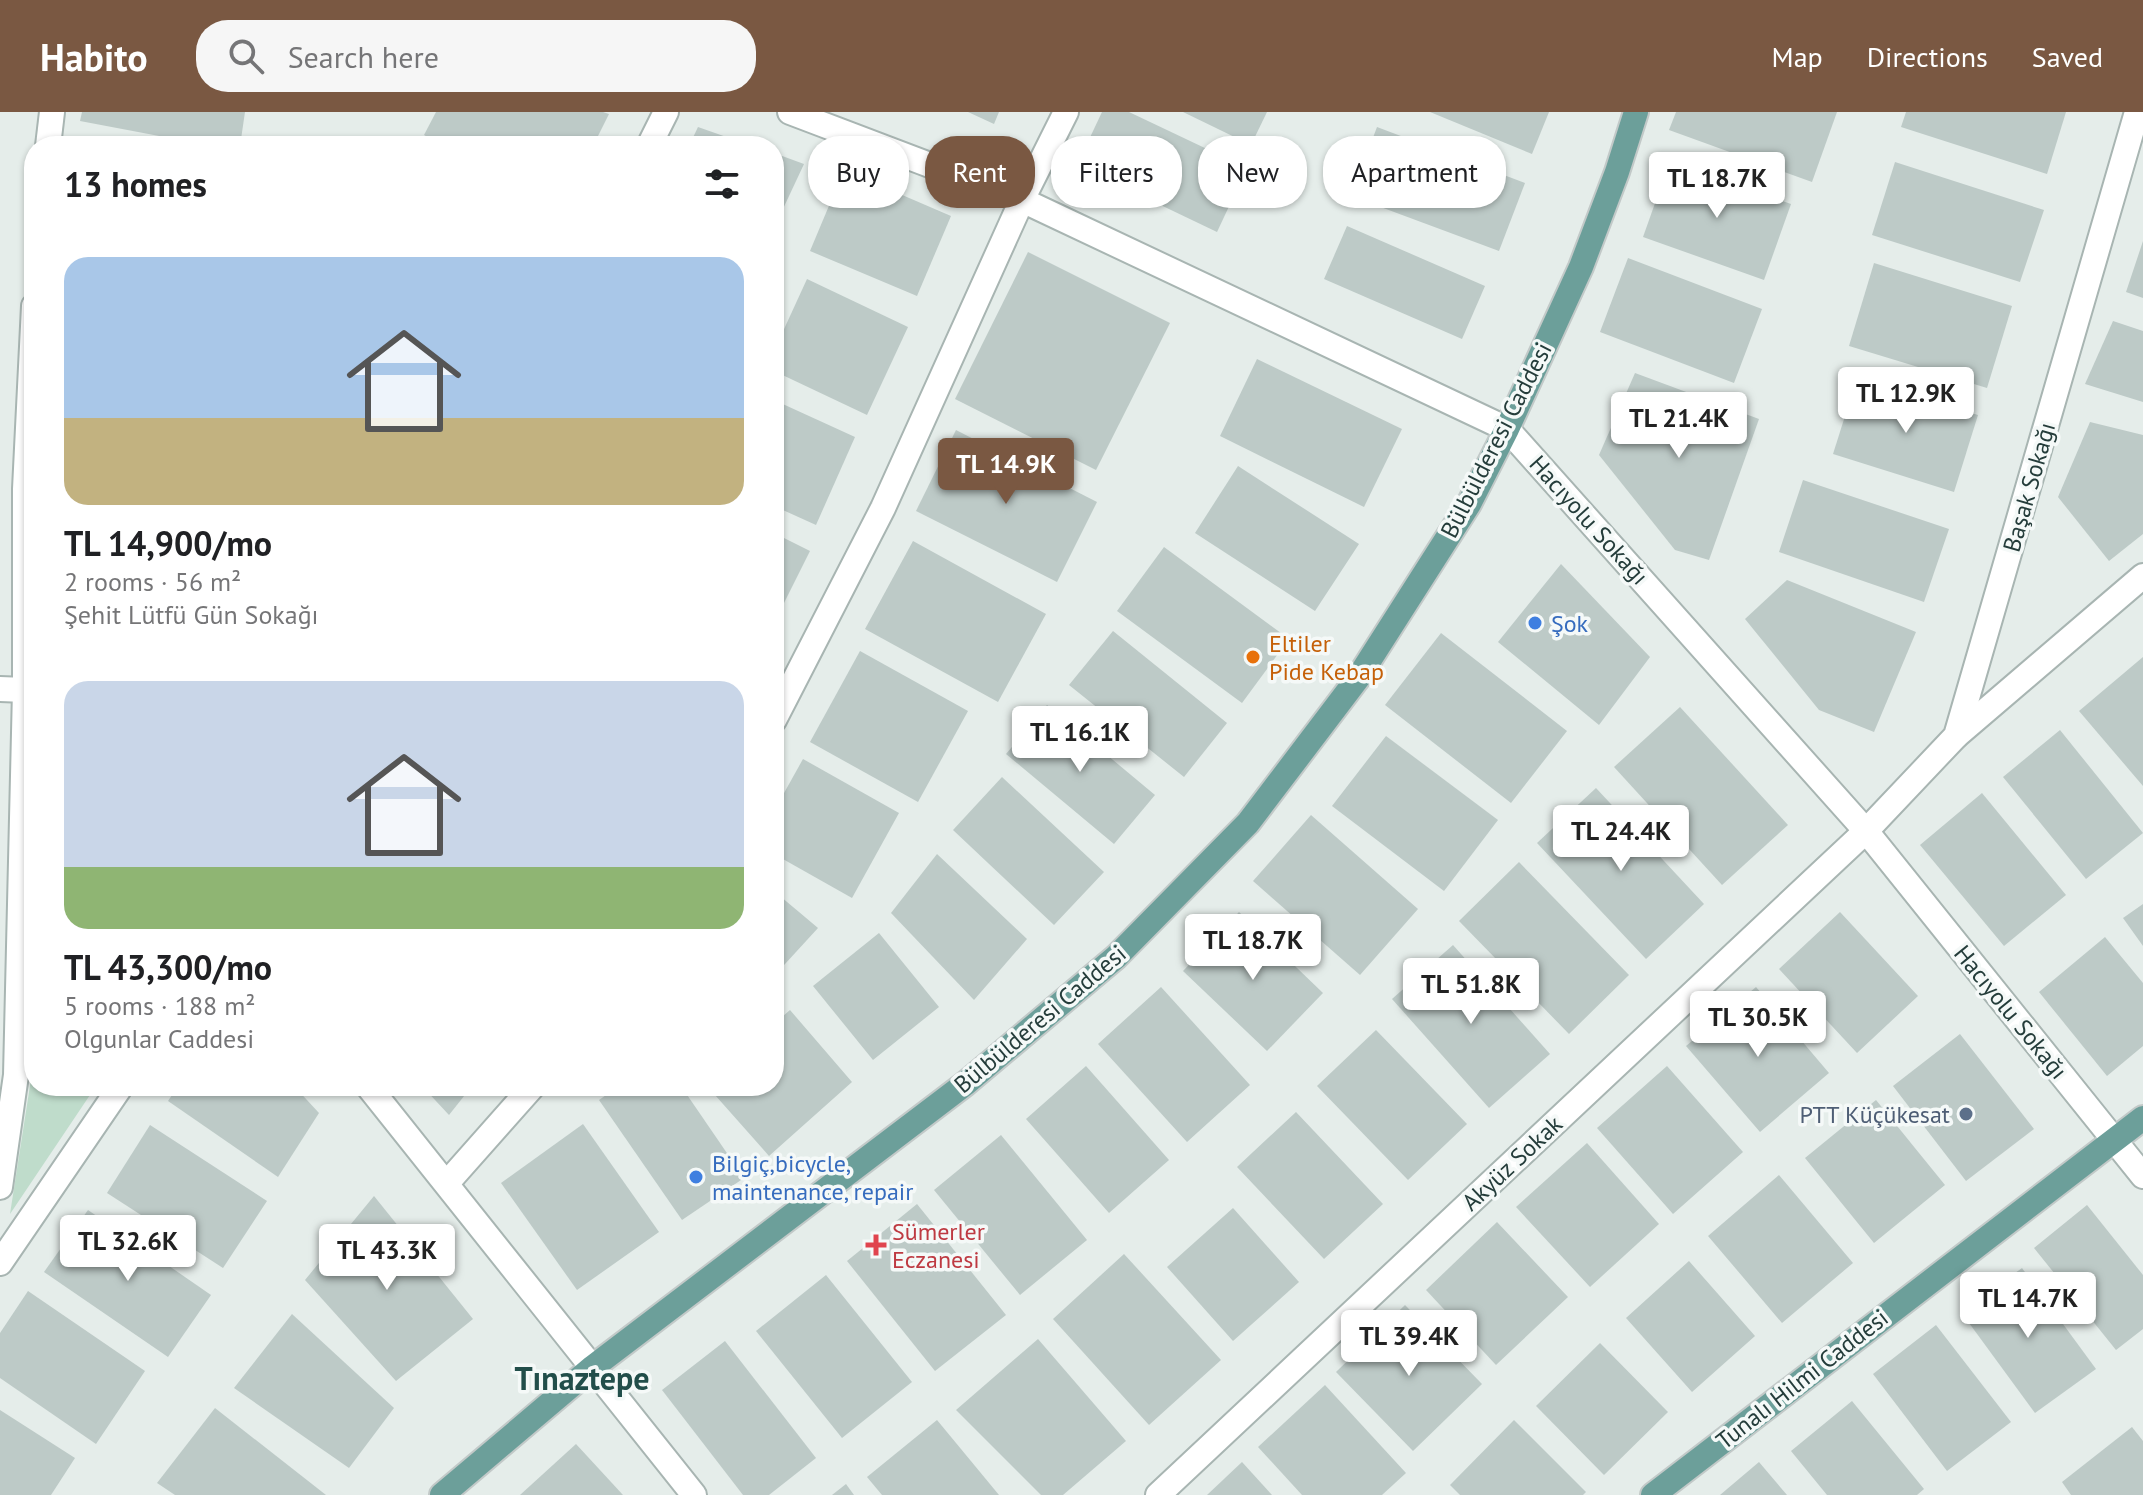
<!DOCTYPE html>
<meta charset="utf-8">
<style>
body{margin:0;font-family:"PT Sans",sans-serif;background:#f6f6f6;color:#202124;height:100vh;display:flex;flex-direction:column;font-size:30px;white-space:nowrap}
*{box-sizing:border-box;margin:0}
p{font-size:26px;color:#757577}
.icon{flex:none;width:44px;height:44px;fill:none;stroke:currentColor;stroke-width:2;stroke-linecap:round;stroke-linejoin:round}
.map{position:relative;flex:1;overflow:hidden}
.side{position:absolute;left:24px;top:24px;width:760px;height:960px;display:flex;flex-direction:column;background:#fff;border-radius:32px;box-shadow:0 2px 6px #0004}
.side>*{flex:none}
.banner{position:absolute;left:808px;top:24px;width:760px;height:72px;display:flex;gap:16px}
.price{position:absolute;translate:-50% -68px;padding:0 18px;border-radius:8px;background:#fff;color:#222;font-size:26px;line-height:52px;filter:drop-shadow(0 2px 4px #0008)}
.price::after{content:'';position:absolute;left:50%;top:48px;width:24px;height:18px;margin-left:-12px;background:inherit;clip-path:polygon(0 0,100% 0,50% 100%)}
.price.current{background:#7a5842;color:#fff}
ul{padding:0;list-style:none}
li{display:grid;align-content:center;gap:16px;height:424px;padding:0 40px}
li span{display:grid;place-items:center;height:248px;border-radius:24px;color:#555}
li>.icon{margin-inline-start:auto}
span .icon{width:144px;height:144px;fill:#fffc;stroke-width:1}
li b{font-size:34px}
h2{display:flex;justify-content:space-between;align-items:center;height:96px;padding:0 40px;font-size:34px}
.pill{padding:0 28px;border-radius:32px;background:#fff;box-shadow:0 2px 6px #0004;font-size:28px;line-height:72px}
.pill.current{background:#7a5842;color:#fff}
header{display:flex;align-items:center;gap:48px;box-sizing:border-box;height:112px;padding:0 40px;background:#7a5842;color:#fff}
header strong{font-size:38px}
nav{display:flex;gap:44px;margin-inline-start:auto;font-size:28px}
.search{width:560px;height:72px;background:#f6f6f6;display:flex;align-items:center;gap:20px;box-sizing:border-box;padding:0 28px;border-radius:32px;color:#757577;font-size:30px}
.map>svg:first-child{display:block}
</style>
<header>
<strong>Habito</strong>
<div class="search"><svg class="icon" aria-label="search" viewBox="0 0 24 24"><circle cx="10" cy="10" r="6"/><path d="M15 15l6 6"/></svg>Search here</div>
<nav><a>Map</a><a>Directions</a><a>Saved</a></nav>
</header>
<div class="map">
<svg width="2143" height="1383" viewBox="0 0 2143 1383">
<rect width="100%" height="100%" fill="#e5edea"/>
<polygon fill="#bfdccb" points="34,948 34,974 96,974 10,1102"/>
<g fill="#bdcac7">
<polygon points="82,0 245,0 240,34 212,34 80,9"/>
<polygon points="436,0 603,0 609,2 593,34 443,34 424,23"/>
<polygon points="968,0 999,0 994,12"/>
<polygon points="1102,0 1129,0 1247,56 1217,120 1077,53"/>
<polygon points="1183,0 1267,0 1251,33"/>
<polygon points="1430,0 1549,0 1532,42"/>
<polygon points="1676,0 1837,0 1812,70 1669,18"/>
<polygon points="1906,0 2066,0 2047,62 1901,15"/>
<polygon points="698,15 752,34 689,34"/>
<polygon points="1377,15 1525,71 1499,139 1351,84"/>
<polygon points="774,41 804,52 774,116"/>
<polygon points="1670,49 1791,92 1764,168 1643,125"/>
<polygon points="1895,50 2044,98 2020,170 1872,123"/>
<polygon points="844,58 951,104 917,184 810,139"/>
<polygon points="1347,114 1485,174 1462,227 1324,167"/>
<polygon points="2143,129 2143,186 2126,180"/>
<polygon points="1028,140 1170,211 1096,358 955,287"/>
<polygon points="1628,146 1762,197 1734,271 1600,220"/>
<polygon points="1874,151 2012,194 1987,276 1849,234"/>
<polygon points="807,167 908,215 867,303 774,259 774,239"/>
<polygon points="2113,209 2143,219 2143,290 2085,272"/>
<polygon points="1257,247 1402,317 1364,395 1220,324"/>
<polygon points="1635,261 1759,307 1709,448 1675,438 1599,343"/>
<polygon points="1857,266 1978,303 1954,380 1833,342"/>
<polygon points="774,288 855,325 816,413 774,394"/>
<polygon points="2090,310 2143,323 2143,422 2109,449 2058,385"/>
<polygon points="956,318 1097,390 1057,470 916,399"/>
<polygon points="1238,354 1359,432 1315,499 1195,421"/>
<polygon points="1803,368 1949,417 1924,490 1779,440"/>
<polygon points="774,421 810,439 774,511"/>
<polygon points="913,429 1046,502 998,590 865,517"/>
<polygon points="1164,435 1289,527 1242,591 1117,499"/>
<polygon points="1561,452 1650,545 1599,613 1498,530"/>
<polygon points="1787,468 1916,520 1874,620 1819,598 1745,507"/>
<polygon points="1113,519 1227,611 1184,665 1069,573"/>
<polygon points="1441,521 1567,619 1511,691 1385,593"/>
<polygon points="860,539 968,599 918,690 810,630"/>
<polygon points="2143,545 2143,674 2079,599"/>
<polygon points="1047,593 1155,683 1114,732 1006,642"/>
<polygon points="1680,595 1788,713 1722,773 1614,655"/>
<polygon points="2060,618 2143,721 2086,767 2003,665"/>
<polygon points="1386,624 1498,708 1444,779 1332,694"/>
<polygon points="803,647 899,701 852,786 774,742 774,699"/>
<polygon points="1002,665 1104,760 1054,813 953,718"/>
<polygon points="1596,676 1704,792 1646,847 1537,731"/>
<polygon points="1982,681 2066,783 2004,834 1920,733"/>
<polygon points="1311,703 1418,797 1360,863 1253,769"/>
<polygon points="937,742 1027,827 974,888 891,801"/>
<polygon points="1519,750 1629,863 1569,922 1459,809"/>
<polygon points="774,779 818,816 774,864"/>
<polygon points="2143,792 2143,834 2123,806"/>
<polygon points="1239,800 1323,881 1267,939 1183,859"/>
<polygon points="1840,800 1918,884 1857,941 1779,857"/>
<polygon points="879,821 939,895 873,948 813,874"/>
<polygon points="2105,825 2143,871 2143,934 2107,964 2039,880"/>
<polygon points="1453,833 1550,942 1489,996 1392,887"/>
<polygon points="1161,875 1250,973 1187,1030 1098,932"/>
<polygon points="1756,875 1829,961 1760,1020 1686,934"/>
<polygon points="790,898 852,970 769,1044 707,974 774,974 774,912"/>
<polygon points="1376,918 1467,1012 1408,1068 1317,974"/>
<polygon points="1960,922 2034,1017 1966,1069 1893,974"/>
<polygon points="1086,954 1169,1048 1109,1101 1026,1007"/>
<polygon points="1667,954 1743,1040 1673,1102 1597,1016"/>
<polygon points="178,974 294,974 319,1001 278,1065 168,989"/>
<polygon points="422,974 472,974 449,1003"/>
<polygon points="619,974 681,974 744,1066 682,1108 599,988"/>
<polygon points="1876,988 1945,1073 1874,1131 1805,1046"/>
<polygon points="1296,1000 1383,1092 1324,1147 1237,1055"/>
<polygon points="583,1012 659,1120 577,1178 501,1071"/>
<polygon points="150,1013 267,1089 223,1156 107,1081"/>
<polygon points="1001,1023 1087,1128 1020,1183 934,1078"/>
<polygon points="1587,1031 1659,1112 1590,1175 1516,1095"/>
<polygon points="1779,1063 1853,1151 1782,1211 1708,1124"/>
<polygon points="374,1084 473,1207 396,1269 305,1168"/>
<polygon points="917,1092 1006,1203 935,1259 847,1149"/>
<polygon points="2087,1093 2143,1163 2143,1217 2116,1238 2034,1136"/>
<polygon points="1233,1096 1299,1170 1233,1229 1167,1155"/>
<polygon points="88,1098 211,1183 168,1245 44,1160"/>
<polygon points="1497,1110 1568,1185 1496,1253 1426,1178"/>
<polygon points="1124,1142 1221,1248 1149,1313 1053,1207"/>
<polygon points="1689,1149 1755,1224 1692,1280 1626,1206"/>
<polygon points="2022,1156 2096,1257 2035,1301 1961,1200"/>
<polygon points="826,1163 912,1270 842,1326 756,1219"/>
<polygon points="28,1179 145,1259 96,1332 0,1266 0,1221"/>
<polygon points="1405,1193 1482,1272 1413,1339 1336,1260"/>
<polygon points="292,1202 394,1296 349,1356 234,1276"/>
<polygon points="1936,1213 2011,1310 1947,1359 1873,1262"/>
<polygon points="1038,1227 1126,1329 1063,1383 1041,1383 956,1298"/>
<polygon points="725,1229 816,1346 769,1383 743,1383 662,1278"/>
<polygon points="1600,1231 1668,1300 1604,1363 1536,1294"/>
<polygon points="1325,1273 1406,1361 1382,1383 1302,1383 1258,1335"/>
<polygon points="1852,1289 1924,1377 1917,1383 1827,1383 1791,1339"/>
<polygon points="215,1296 326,1383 175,1383 157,1371"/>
<polygon points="0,1298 75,1346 51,1383 0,1383"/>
<polygon points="937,1308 999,1383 882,1383 867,1365"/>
<polygon points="1514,1308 1586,1380 1583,1383 1460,1383 1450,1373"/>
<polygon points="2132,1315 2143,1329 2143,1383 2071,1383 2062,1370"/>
<polygon points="576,1332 623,1383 520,1383"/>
<polygon points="1242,1350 1272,1383 1207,1383"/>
<polygon points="1759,1350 1787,1383 1720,1383"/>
<polygon points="846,1372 854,1383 832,1383"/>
</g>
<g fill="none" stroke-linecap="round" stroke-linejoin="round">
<defs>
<g id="minor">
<polyline points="790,0 1022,88 1507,317 1866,719 2143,1064"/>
<polyline points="48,34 52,0"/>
<polyline points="649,34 666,0"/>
<polyline points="0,577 25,578 34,586"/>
<polyline points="774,608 883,396 1022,88 1066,0"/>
<polyline points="1956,624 2143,464"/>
<polyline points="368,974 694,1383"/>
<polyline points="447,1071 533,974"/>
<polyline points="0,1075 16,963 25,578 25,377 34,194"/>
<polyline points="0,1151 121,974"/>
<polyline points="1158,1383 1866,719 1956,624 2137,0"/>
</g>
<g id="major">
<polyline points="442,1383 593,1255 965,972 1116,845 1248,711 1358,566 1469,392 1507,317 1581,155 1617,60 1636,0"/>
<polyline points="1653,1383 2143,1006"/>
</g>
</defs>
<use href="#minor" stroke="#a8b5b2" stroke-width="28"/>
<use href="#major" stroke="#c2c9c8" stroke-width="28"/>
<use href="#minor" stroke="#fff" stroke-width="24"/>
<use href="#major" stroke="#6c9f9a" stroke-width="24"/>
</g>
<g fill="#3f7fe0" stroke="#f5f9f8" stroke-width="3">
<circle cx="1535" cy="511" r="8"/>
<circle cx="696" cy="1065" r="8"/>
</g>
<circle fill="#e8710a" stroke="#f5f9f8" stroke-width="3" cx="1253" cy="545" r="8"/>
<circle fill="#5c6f8a" stroke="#f5f9f8" stroke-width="3" cx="1966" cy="1002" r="8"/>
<path fill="#e0444e" stroke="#f5f9f8" stroke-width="3" d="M872 1121h8v8h8v8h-8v8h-8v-8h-8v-8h8z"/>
<g text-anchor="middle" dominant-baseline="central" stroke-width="7" stroke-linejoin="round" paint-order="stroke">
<g font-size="24" fill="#253d3b" stroke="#f5f9f8">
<text transform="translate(1496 328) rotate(-63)">Bülbülderesi Caddesi</text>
<text transform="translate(2029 375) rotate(-74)">Başak Sokağı</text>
<text transform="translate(1589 408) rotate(48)">Hacıyolu Sokağı</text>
<text transform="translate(2011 900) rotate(51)">Hacıyolu Sokağı</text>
<text transform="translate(1040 907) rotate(-40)">Bülbülderesi Caddesi</text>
<text transform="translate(1512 1051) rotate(-43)">Akyüz Sokak</text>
<text transform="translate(1802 1267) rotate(-38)">Tunalı Hilmi Caddesi</text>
</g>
<g font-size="24" fill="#366cbe" stroke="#f5f9f8" text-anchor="start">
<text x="1551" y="511">Şok</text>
<text x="712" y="1051">Bilgiç,bicycle,<tspan x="712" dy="28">maintenance, repair</tspan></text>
</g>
<g font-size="24" fill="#c56008" stroke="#f5f9f8" text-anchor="start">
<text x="1269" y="531">Eltiler<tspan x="1269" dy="28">Pide Kebap</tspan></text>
</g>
<g font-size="24" fill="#4e5e75" stroke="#f5f9f8" text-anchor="end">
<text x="1950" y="1002">PTT Küçükesat</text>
</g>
<g font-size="24" fill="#be3a42" stroke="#f5f9f8" text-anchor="start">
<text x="892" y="1119">Sümerler<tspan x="892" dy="28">Eczanesi</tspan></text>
</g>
<g font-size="32" font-weight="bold" fill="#224e4a" stroke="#f5f9f8">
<text x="582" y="1266">Tınaztepe</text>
</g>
</g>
</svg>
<b class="price" style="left:1717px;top:108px">TL 18.7K</b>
<b class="price" style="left:1906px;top:323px">TL 12.9K</b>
<b class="price" style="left:1679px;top:348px">TL 21.4K</b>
<b class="price current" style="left:1006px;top:394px">TL 14.9K</b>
<b class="price" style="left:1080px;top:662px">TL 16.1K</b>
<b class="price" style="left:1621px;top:761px">TL 24.4K</b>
<b class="price" style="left:1253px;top:870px">TL 18.7K</b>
<b class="price" style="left:1471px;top:914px">TL 51.8K</b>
<b class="price" style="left:1758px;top:947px">TL 30.5K</b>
<b class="price" style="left:128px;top:1171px">TL 32.6K</b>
<b class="price" style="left:387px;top:1180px">TL 43.3K</b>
<b class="price" style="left:2028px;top:1228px">TL 14.7K</b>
<b class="price" style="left:1409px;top:1266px">TL 39.4K</b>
<div class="banner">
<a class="pill">Buy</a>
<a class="pill current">Rent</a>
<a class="pill">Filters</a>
<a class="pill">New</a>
<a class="pill">Apartment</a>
</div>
<section class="side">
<h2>13 homes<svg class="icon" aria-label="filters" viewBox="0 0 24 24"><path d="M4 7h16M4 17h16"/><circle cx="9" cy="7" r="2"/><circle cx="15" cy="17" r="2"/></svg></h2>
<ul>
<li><span style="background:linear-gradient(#a9c7e8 65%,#c2b280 0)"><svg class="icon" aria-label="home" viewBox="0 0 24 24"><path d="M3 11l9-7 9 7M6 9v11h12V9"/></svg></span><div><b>TL 14,900/mo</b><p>2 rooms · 56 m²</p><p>Şehit Lütfü Gün Sokağı</p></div></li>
<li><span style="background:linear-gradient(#c9d6e8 75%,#8fb573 0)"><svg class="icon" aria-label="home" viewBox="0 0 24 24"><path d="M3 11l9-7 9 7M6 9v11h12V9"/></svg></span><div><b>TL 43,300/mo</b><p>5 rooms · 188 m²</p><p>Olgunlar Caddesi</p></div></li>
</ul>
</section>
</div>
